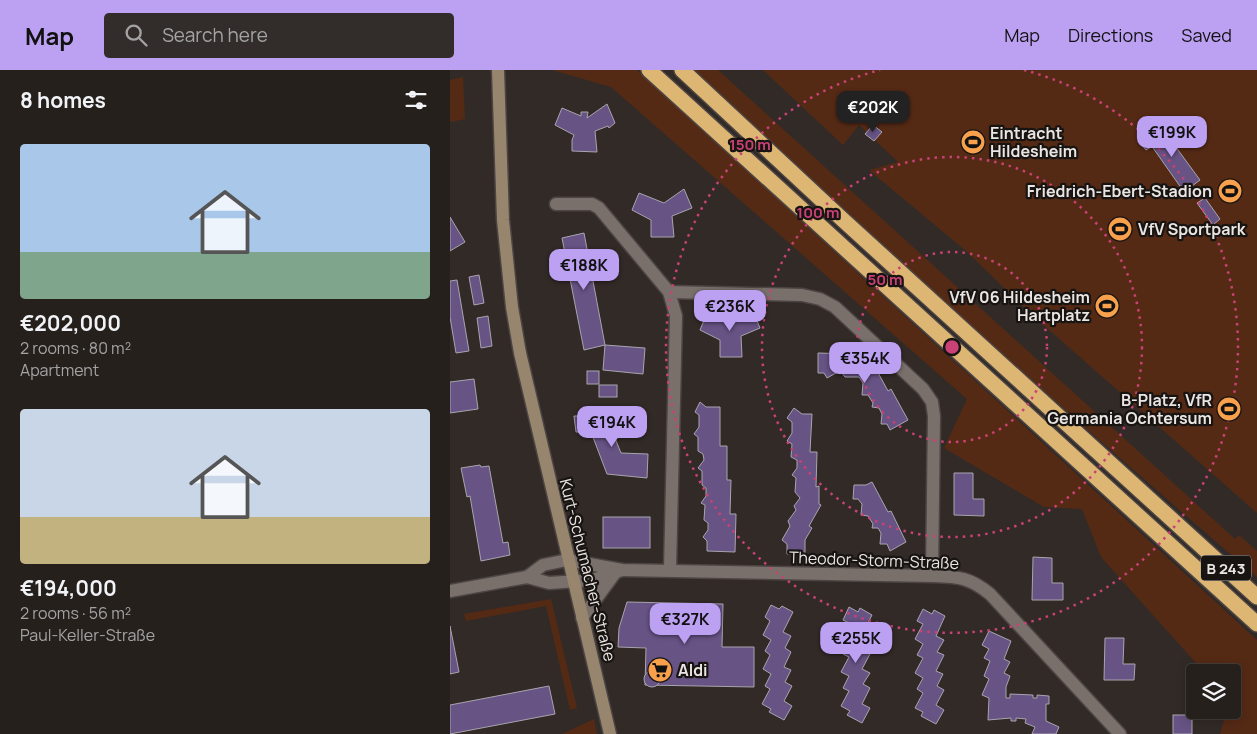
<!DOCTYPE html>
<meta charset="utf-8">
<style>
body{margin:0;font-family:Manrope,sans-serif;background:#322d2a;color:#f1f3f6;height:100vh;display:flex;flex-direction:column;font-size:19px;white-space:nowrap}
*{box-sizing:border-box;margin:0}
p{font-size:16px;color:#a4a3a4}
.icon{flex:none;width:28px;height:28px;fill:none;stroke:currentColor;stroke-width:2;stroke-linecap:round;stroke-linejoin:round}
.map{position:relative;flex:1;overflow:hidden}
.panel{display:flex;flex-direction:column;background:#26201d;width:450px}
.panel>*{flex:none}
.tools{position:absolute;left:736px;top:594px;display:grid;gap:10px}
.tools a{display:grid;place-items:center;width:55px;height:55px;border-radius:5px;background:#26201d;box-shadow:0 2px 12px #0003,0 0 0 1px #423e3b;font-size:25px}
.price{position:absolute;translate:-50% -42px;padding:0 11px;border-radius:10px;background:#bca0f2;color:#111;font-size:16px;line-height:32px;filter:drop-shadow(0 1px 2px #0008)}
.price::after{content:'';position:absolute;left:50%;top:30px;width:15px;height:11px;margin-left:-8px;background:inherit;clip-path:polygon(0 0,100% 0,50% 100%)}
.price.current{background:#222;color:#fff}
ul{padding:0;list-style:none}
li{display:grid;align-content:center;gap:10px;height:265px;padding:0 20px}
li span{display:grid;place-items:center;height:155px;border-radius:5px;color:#555}
li>.icon{margin-inline-start:auto}
span .icon{width:90px;height:90px;fill:#fffc;stroke-width:1}
li b{font-size:21px}
h2{display:flex;justify-content:space-between;align-items:center;height:60px;padding:0 20px;font-size:21px}
header{display:flex;align-items:center;gap:30px;box-sizing:border-box;height:70px;padding:0 25px;background:#bca0f2;color:#111}
header strong{font-size:24px}
nav{display:flex;gap:28px;margin-inline-start:auto;font-size:18px}
.search{width:350px;height:45px;background:#322d2a;display:flex;align-items:center;gap:12px;box-sizing:border-box;padding:0 18px;border-radius:5px;color:#a4a3a4;font-size:19px}
main{display:flex;flex:1;min-height:0}
.map>svg:first-child{display:block}
</style>
<header>
<strong>Map</strong>
<div class="search"><svg class="icon" aria-label="search" viewBox="0 0 24 24"><circle cx="10" cy="10" r="6"/><path d="M15 15l6 6"/></svg>Search here</div>
<nav><a>Map</a><a>Directions</a><a>Saved</a></nav>
</header>
<main>
<section class="panel">
<h2>8 homes<svg class="icon" aria-label="filters" viewBox="0 0 24 24"><path d="M4 7h16M4 17h16"/><circle cx="9" cy="7" r="2"/><circle cx="15" cy="17" r="2"/></svg></h2>
<ul>
<li><span style="background:linear-gradient(#a9c7e8 70%,#7fa58c 0)"><svg class="icon" aria-label="home" viewBox="0 0 24 24"><path d="M3 11l9-7 9 7M6 9v11h12V9"/></svg></span><div><b>€202,000</b><p>2 rooms · 80 m²</p><p>Apartment</p></div></li>
<li><span style="background:linear-gradient(#c9d6e8 70%,#c2b280 0)"><svg class="icon" aria-label="home" viewBox="0 0 24 24"><path d="M3 11l9-7 9 7M6 9v11h12V9"/></svg></span><div><b>€194,000</b><p>2 rooms · 56 m²</p><p>Paul-Keller-Straße</p></div></li>
</ul>
</section>
<div class="map">
<svg width="807" height="664" viewBox="0 0 807 664">
<rect width="100%" height="100%" fill="#322a27"/>
<g fill="#552a15">
<polygon points="102,0 187,0 807,570 807,664 770,664 777,640 782,640 782,602 754,602 651,487 632,439 594,437 494,378 517,329 161,17"/>
<path d="M 244,0 L 268,0 L 785,469 L 789,465 L 807,481 L 807,507 C 615,342 427,174 244,0 Z"/>
<polygon points="313,0 807,0 807,443 581,244 515,180 419,100 448,92 409,55 393,75"/>
<polygon points="13,7 15,49 0,52 0,10"/>
<polygon points="101,529 127,638 120,640 96,536 16,551 14,544"/>
<polygon points="144,649 147,664 112,664"/>
</g>
<g fill="#675384" stroke="#a8a5ae">
<polygon points="157,34 165,53 159,58 158,56 145,61 147,82 122,81 122,70 124,65 105,55 112,38 131,46 131,42 138,42 137,48"/>
<polygon points="709,54 750,110 734,122 694,65"/>
<polygon points="423,55 432,62 424,71 415,64"/>
<polygon points="694,67 701,77 696,80 689,71"/>
<polygon points="234,119 242,138 222,146 224,167 201,167 201,150 182,140 189,123 214,133"/>
<polygon points="755,128 770,149 763,155 747,133"/>
<polygon points="0,147 15,172 0,181"/>
<polygon points="134,163 155,275 134,280 112,168"/>
<polygon points="29,205 34,233 24,235 19,207"/>
<polygon points="7,210 19,281 6,283 0,247 0,211"/>
<polygon points="302,239 310,258 291,266 292,287 270,287 270,270 250,260 257,243 282,252"/>
<polygon points="38,246 42,276 31,278 27,248"/>
<polygon points="155,275 195,278 193,304 153,300"/>
<polygon points="368,283 404,284 404,288 420,288 438,321 441,319 458,350 440,360 437,354 431,354 432,344 429,338 422,337 423,333 418,325 412,325 413,313 409,307 395,307 392,303 386,303 377,308 374,303 368,303"/>
<rect x="137" y="301" width="12" height="13"/>
<polygon points="24,309 28,339 0,343 0,312"/>
<rect x="149" y="315" width="18" height="12"/>
<polygon points="250,332 256,337 270,337 270,376 277,376 277,410 281,410 280,444 286,444 285,482 257,481 257,471 253,467 258,460 258,453 254,450 255,435 251,433 256,426 256,418 252,415 252,401 248,398 254,390 253,384 248,381 248,367 244,364 249,357 249,345 245,342"/>
<polygon points="344,338 352,344 362,344 360,382 367,382 366,417 369,416 369,434 371,435 359,456 362,458 355,470 355,484 337,484 337,474 332,470 340,456 338,451 346,440 344,436 350,428 345,422 346,408 342,405 347,398 347,390 341,387 342,374 337,371 342,363 342,352 337,348"/>
<polygon points="124,346 156,346 171,383 198,384 197,408 157,404 141,362 126,362"/>
<polygon points="30,395 31,397 39,396 53,473 58,472 60,485 31,491 20,426 17,427 11,398"/>
<polygon points="504,403 523,403 523,429 534,429 534,446 504,445"/>
<polygon points="422,412 438,442 441,441 456,472 440,481 437,474 430,474 431,463 428,458 422,458 423,454 418,446 411,445 412,434 408,429 403,429 404,415 416,415"/>
<rect x="153" y="447" width="47" height="31"/>
<polygon points="583,487 602,488 602,513 613,513 613,530 582,530"/>
<polygon points="177,532 273,534 272,577 304,577 304,617 195,615 196,578 168,577 169,558"/>
<polygon points="321,535 329,539 332,536 343,542 333,562 341,566 335,578 341,582 334,597 341,600 335,612 342,616 334,631 342,636 334,650 319,642 321,639 312,634 320,619 315,616 321,604 313,599 320,585 315,581 321,570 313,565 320,551 315,547"/>
<polygon points="399,537 408,542 410,538 422,545 412,564 420,568 414,580 420,584 412,599 420,603 413,614 420,618 412,634 420,638 412,653 397,645 400,641 391,636 399,621 393,618 399,606 391,602 399,587 393,584 399,572 391,567 399,553 393,550"/>
<polygon points="473,539 482,544 484,540 495,546 486,566 494,570 487,582 494,585 486,601 493,604 487,616 494,620 486,635 494,640 486,654 471,646 473,642 465,638 473,623 467,619 473,608 465,603 473,588 467,585 473,574 465,569 473,554 467,551"/>
<polygon points="0,556 9,602 0,604"/>
<polygon points="539,561 561,571 554,589 560,592 554,603 560,606 556,617 556,628 560,628 560,624 583,625 583,628 587,628 587,625 599,626 599,634 596,634 596,651 609,657 606,664 582,664 585,657 575,653 576,649 566,648 566,651 561,651 561,648 538,650 539,628 532,625 539,609 534,606 540,591 534,588 539,579 532,575"/>
<polygon points="655,568 674,568 673,594 685,594 684,610 654,610"/>
<circle cx="202" cy="609" r="8"/>
<polygon points="99,616 105,644 0,664 0,635"/>
<rect x="723" y="645" width="19" height="19"/>
</g>
<g fill="none" stroke-linecap="round" stroke-linejoin="round">
<defs>
<g id="street">
<polyline points="106,134 142,134 149,138 219,222 226,246 220,499"/>
<polyline points="219,222 352,225 370,229 385,237 473,319 482,332 484,346 482,506"/>
<path d="M 77,507 L 93,495 L 117,490 L 172,500 L 482,506 C 509,507 519,507 540,524 L 670,664"/>
<polyline points="0,521 77,507 99,513 143,510 172,500"/>
<polyline points="132,548 165,503"/>
</g>
<polyline id="secondary" points="48,0 53,150 62,237 70,283 160,664"/>
<g id="highway">
<polyline points="199,0 807,554"/>
<polyline points="232,0 392,149 807,527"/>
</g>
</defs>
<use href="#street" stroke="#4c4543" stroke-width="15"/>
<use href="#secondary" stroke="#4c4543" stroke-width="15"/>
<use href="#highway" stroke="#4c4543" stroke-width="18"/>
<use href="#street" stroke="#79706c" stroke-width="12"/>
<use href="#secondary" stroke="#97856e" stroke-width="12"/>
<use href="#highway" stroke="#deb673" stroke-width="15"/>
</g>
<g fill="none" stroke="#ca4176" stroke-width="2.5" stroke-dasharray="2.5 5">
<circle cx="502" cy="277" r="95"/>
<circle cx="502" cy="277" r="190"/>
<path d="M574 0A286 286 0 1 1 430 0"/>
</g>
<defs>
<symbol id="stadium-disc" viewBox="-11 -11 22 22"><circle r="9.5" fill="#f9a04c" stroke="#171412"/><path d="M0-5a6.5 5 0 1 0 0 10a6.5 5 0 1 0 0-10ZM-3.5-1.8h7v3.6h-7Z" fill="#111"/></symbol>
<symbol id="supermarket-disc" viewBox="-11 -11 22 22"><circle r="9.5" fill="#f9a04c" stroke="#171412"/><path d="M-6-5.5h2.5l.6 2H6L4.5 2H-2.5L-4.4-4H-6ZM-1.5 3.2a1.3 1.3 0 1 0 .1 0ZM3 3.2a1.3 1.3 0 1 0 .1 0Z" fill="#111"/></symbol>
</defs>
<g fill-rule="evenodd">
<use href="#stadium-disc" x="509" y="58" width="28" height="28"/>
<use href="#stadium-disc" x="766" y="107" width="28" height="28"/>
<use href="#stadium-disc" x="656" y="145" width="28" height="28"/>
<use href="#stadium-disc" x="643" y="222" width="28" height="28"/>
<use href="#stadium-disc" x="765" y="325" width="28" height="28"/>
<use href="#supermarket-disc" x="196" y="586" width="28" height="28"/>
</g>
<g text-anchor="middle" dominant-baseline="central" stroke-width="4.5" stroke-linejoin="round" paint-order="stroke">
<rect fill="#171412" stroke="#aba6a4" stroke-width="1" x="751" y="485.5" width="50" height="25" rx="4"/>
<g font-size="15" font-weight="bold" fill="#eae5e3">
<text x="776" y="498">B 243</text>
</g>
<g font-size="16" font-weight="bold" fill="#eae5e3" stroke="#171412" text-anchor="start">
<text x="540" y="63">Eintracht<tspan x="540" dy="18">Hildesheim</tspan></text>
<text x="762" y="121" text-anchor="end">Friedrich-Ebert-Stadion</text>
<text x="688" y="159">VfV Sportpark</text>
<text x="640" y="227" text-anchor="end">VfV 06 Hildesheim<tspan x="640" dy="18">Hartplatz</tspan></text>
<text x="762" y="330" text-anchor="end">B-Platz, VfR<tspan x="762" dy="18">Germania Ochtersum</tspan></text>
<text x="228" y="600">Aldi</text>
</g>
<g font-size="16" fill="#eae5e3" stroke="#171412">
<text transform="translate(424 490) rotate(2)">Theodor-Storm-Straße</text>
<text transform="translate(138 500) rotate(76)">Kurt-Schumacher-Straße</text>
</g>
</g>
<circle cx="502" cy="277" r="8" fill="#ca4176" stroke="#171412" stroke-width="2.5"/>
<g font-size="15" text-anchor="middle" font-weight="bold" fill="#ca4176" stroke="#171412" stroke-width="4.5" stroke-linejoin="round" paint-order="stroke">
<text x="300" y="80">150 m</text>
<text x="368" y="148">100 m</text>
<text x="435" y="215">50 m</text>
</g>
</svg>
<div class="tools">
<a><svg class="icon" aria-label="layers" viewBox="0 0 24 24"><path d="M12 4l9 5-9 5-9-5zM3 14l9 5 9-5"/></svg></a>
</div>
<b class="price current" style="left:423px;top:63px">€202K</b>
<b class="price" style="left:722px;top:88px">€199K</b>
<b class="price" style="left:134px;top:221px">€188K</b>
<b class="price" style="left:280px;top:262px">€236K</b>
<b class="price" style="left:415px;top:314px">€354K</b>
<b class="price" style="left:162px;top:378px">€194K</b>
<b class="price" style="left:235px;top:575px">€327K</b>
<b class="price" style="left:406px;top:594px">€255K</b>
</div>
</main>
